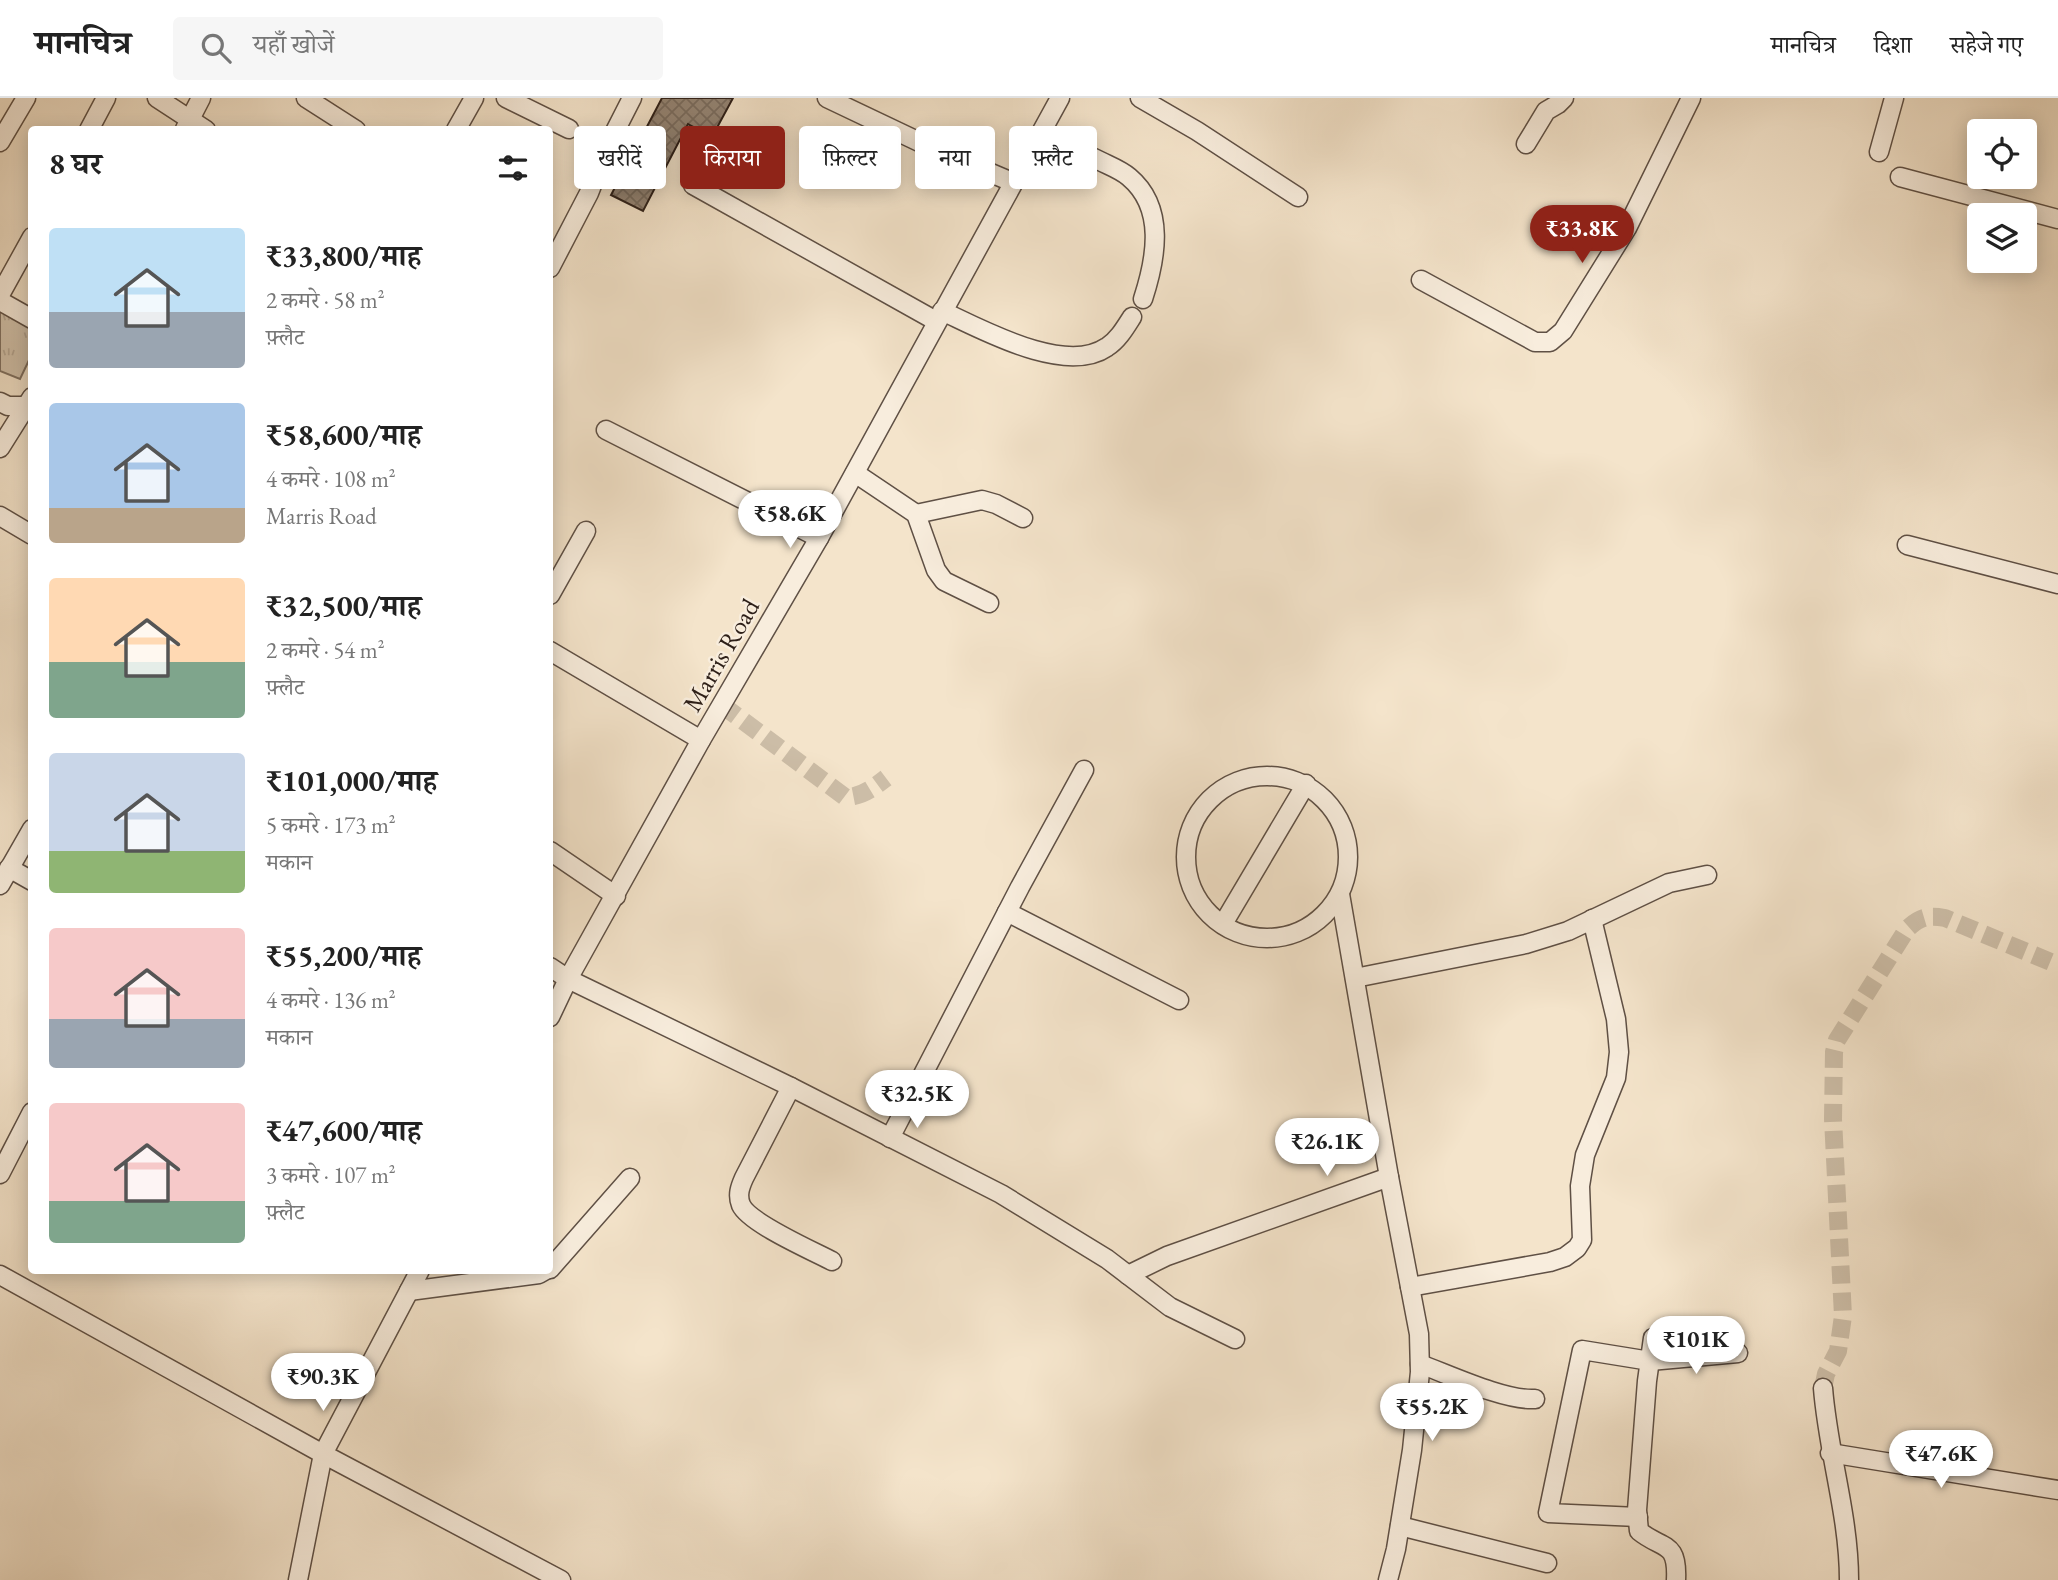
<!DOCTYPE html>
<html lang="hi">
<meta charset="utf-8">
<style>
body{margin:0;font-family:"EB Garamond","Noto Serif Devanagari",serif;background:#f6f6f6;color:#222;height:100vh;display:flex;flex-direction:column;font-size:26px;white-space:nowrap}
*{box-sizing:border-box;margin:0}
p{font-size:23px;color:#767676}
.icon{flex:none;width:38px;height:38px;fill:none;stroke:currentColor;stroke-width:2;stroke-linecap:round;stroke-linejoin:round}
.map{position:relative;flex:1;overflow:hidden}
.sheet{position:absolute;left:28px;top:28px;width:525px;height:1148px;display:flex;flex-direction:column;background:#fff;border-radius:7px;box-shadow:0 4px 18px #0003}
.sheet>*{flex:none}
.top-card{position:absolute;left:574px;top:28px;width:665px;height:63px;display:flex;gap:14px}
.fabs{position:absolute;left:1967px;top:21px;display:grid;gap:14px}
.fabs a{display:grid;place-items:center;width:70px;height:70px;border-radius:7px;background:#fff;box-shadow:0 4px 18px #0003;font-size:35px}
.price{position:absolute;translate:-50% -60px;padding:0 16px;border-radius:24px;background:#fff;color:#222;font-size:23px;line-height:46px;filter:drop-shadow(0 2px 4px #0008)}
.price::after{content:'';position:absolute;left:50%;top:42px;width:21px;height:16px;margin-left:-10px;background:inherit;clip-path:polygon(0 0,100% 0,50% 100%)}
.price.on{background:#8f2418;color:#fff}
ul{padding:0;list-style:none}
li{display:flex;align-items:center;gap:21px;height:175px;padding:0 21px}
li span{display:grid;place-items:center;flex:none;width:196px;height:140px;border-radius:7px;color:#555}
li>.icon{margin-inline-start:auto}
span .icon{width:84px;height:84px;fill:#fffc;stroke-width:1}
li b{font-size:30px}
h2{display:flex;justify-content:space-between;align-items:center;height:84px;padding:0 21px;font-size:30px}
.tag{padding:0 24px;border-radius:7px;background:#fff;box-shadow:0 4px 18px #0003;font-size:24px;line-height:63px}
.tag.on{background:#8f2418;color:#fff}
header{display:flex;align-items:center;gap:42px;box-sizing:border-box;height:98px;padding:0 35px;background:#fff;border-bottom:2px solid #e0e0e0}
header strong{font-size:33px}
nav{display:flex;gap:38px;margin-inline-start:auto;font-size:24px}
.search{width:490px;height:63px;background:#f6f6f6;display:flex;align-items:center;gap:18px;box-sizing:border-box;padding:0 24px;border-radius:7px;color:#767676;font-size:26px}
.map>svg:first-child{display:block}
</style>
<header>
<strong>मानचित्र</strong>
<div class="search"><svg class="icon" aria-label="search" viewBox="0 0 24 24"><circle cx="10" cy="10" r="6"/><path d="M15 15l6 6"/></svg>यहाँ खोजें</div>
<nav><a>मानचित्र</a><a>दिशा</a><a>सहेजे गए</a></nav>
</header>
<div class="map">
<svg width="2058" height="1482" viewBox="0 0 2058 1482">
<defs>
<pattern id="park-tufts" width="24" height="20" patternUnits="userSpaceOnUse" patternTransform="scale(1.75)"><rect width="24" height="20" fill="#d2c3ad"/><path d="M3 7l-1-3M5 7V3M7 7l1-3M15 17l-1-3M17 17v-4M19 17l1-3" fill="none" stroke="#b5a794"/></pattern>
<pattern id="building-cross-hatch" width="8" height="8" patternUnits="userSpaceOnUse" patternTransform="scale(1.75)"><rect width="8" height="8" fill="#948575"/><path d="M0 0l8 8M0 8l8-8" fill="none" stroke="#796c5f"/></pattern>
</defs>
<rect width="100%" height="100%" fill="#f4e4cb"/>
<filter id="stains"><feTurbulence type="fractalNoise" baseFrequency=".00286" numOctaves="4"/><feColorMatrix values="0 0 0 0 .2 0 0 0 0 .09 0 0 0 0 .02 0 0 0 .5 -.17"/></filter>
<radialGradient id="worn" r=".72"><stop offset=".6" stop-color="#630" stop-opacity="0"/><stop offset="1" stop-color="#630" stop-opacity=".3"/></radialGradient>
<polygon fill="url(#park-tufts)" stroke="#807162" stroke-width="2" points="0,202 31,222 31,258 20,281 0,273"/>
<polygon fill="url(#building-cross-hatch)" stroke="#2d1f18" stroke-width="2" points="662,0 733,0 712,39 688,26 643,113 611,97"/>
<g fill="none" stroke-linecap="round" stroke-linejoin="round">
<g stroke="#ccbda7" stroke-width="18" stroke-dasharray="18 9" stroke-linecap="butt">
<path d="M 722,607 L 845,699 C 862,699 873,690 886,680"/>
<path d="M 1823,1290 L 1826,1276 L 1838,1253 L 1843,1218 L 1833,1021 L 1834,954 L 1837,942 L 1907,831 C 1920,819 1928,817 1945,820 L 2058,867"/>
</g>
<defs>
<g id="minor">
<polyline points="157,0 206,32"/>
<polyline points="306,0 356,32"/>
<polyline points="506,0 569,31"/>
<polyline points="827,0 932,50 1012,84"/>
<polyline points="1140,0 1197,33 1298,99"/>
<polyline points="185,31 201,0"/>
<polyline points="89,32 106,0"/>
<polyline points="456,32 474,0"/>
<path d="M 1042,34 C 1061,44 1081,54 1100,63 C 1110,68 1121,72 1129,79 C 1166,110 1156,161 1143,201"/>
<polyline points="0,44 26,0"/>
<polyline points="1526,46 1546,13 1558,6 1564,0"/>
<polyline points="1879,54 1894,0"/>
<polyline points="1900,79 2058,121"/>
<polyline points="693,87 936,223"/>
<polyline points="550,170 589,95 607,49 632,0"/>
<polyline points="1421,182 1535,244 1550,244 1563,233 1627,130 1691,0"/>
<polyline points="0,197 32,139"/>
<polyline points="0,203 32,221"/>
<path d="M 942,213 C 981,231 1065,278 1107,249 C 1118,242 1125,230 1132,219"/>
<polyline points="0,304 8,308 26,308"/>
<polyline points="606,332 819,440"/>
<polyline points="0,350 32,299"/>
<polyline points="855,375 916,416 936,472 944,483 989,505"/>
<polyline points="916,416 982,402 996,406 1023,420"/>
<polyline points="0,418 32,437"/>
<polyline points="1907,447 2058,486"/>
<polyline points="550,497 586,433"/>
<polyline points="550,553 701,642"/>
<circle cx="1267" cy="759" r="81"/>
<polyline points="550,753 616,798"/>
<polyline points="9,770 32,783"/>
<polyline points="0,787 32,731"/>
<polyline points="1340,796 1389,1079"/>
<polyline points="1007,814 1179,902"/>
<polyline points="1223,826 1306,686"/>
<polyline points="550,869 568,881 791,989 1001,1096 1107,1161 1170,1209 1235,1241"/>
<polyline points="1355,880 1526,846 1568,833 1669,785 1707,777"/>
<polyline points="550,919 568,881 701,642 819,440 1060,0"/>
<path d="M 791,989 L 744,1080 C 740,1089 737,1097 741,1107 C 749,1125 813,1153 832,1163"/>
<polyline points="890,1040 1020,789 1084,672"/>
<polyline points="0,1076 32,1014"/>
<polyline points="550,1171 630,1080"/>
<polyline points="0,1177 323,1356 561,1482"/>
<polyline points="1128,1177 1167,1158 1389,1079 1419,1236 1420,1274 1412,1352 1396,1451 1388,1482"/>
<polyline points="1410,1189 1550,1164 1565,1159 1577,1150 1582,1142 1580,1088 1585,1057 1616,980 1619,954 1616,921 1592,821"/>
<polyline points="409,1193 539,1176 546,1172"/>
<path d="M 1653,1240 L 1647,1283 L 1637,1412 L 1639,1433 C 1662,1452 1678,1442 1676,1482"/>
<path d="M 1420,1266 C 1450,1277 1505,1303 1535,1301"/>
<path d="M 1823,1290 C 1828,1355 1849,1417 1849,1482"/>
<polyline points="1830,1355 2058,1392"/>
<polyline points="1638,1419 1548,1415 1582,1252 1650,1263 1738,1255"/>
<polyline points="1400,1428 1547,1465"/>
<polyline points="298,1482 323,1356 420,1172"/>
</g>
</defs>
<use href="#minor" stroke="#5f5045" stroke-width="21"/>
<use href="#minor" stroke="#f8eddd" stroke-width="18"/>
</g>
<g text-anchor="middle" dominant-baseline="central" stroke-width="5" stroke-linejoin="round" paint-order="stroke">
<g font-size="26" fill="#2d1f18" stroke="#f8eddd">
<text transform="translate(721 557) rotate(-60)">Marris Road</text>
</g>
</g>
<rect width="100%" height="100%" filter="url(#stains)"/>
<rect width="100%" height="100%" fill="url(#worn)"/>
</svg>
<div class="fabs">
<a><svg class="icon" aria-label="locate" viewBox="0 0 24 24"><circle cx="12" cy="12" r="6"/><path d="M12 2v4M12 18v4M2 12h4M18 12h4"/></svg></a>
<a><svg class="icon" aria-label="layers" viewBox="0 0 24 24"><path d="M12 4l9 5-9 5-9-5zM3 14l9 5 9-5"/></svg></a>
</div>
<b class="price on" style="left:1582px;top:167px">₹33.8K</b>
<b class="price" style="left:790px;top:452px">₹58.6K</b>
<b class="price" style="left:917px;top:1032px">₹32.5K</b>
<b class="price" style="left:1327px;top:1080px">₹26.1K</b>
<b class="price" style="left:1696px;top:1278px">₹101K</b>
<b class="price" style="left:323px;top:1315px">₹90.3K</b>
<b class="price" style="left:1432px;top:1345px">₹55.2K</b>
<b class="price" style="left:1941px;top:1392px">₹47.6K</b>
<div class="top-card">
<a class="tag">खरीदें</a>
<a class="tag on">किराया</a>
<a class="tag">फ़िल्टर</a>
<a class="tag">नया</a>
<a class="tag">फ़्लैट</a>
</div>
<section class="sheet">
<h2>8 घर<svg class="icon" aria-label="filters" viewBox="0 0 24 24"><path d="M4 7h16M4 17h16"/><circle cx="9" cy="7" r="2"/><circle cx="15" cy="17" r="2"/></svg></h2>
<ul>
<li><span style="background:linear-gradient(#bfe0f5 60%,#9aa5b1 0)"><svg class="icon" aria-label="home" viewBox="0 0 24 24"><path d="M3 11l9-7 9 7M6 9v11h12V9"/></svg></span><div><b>₹33,800/माह</b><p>2 कमरे · 58 m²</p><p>फ़्लैट</p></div></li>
<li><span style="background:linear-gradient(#a9c7e8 75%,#b9a48a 0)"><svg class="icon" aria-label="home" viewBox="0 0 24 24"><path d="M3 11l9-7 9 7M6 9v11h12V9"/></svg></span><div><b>₹58,600/माह</b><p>4 कमरे · 108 m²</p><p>Marris Road</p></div></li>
<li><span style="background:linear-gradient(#ffd9b3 60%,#7fa58c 0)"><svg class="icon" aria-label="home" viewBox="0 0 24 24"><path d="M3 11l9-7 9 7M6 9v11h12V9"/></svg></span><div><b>₹32,500/माह</b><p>2 कमरे · 54 m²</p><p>फ़्लैट</p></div></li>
<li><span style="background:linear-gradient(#c9d6e8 70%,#8fb573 0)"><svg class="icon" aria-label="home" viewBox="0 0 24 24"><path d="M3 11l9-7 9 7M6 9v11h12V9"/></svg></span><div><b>₹101,000/माह</b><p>5 कमरे · 173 m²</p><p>मकान</p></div></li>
<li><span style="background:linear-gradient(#f6c9c9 65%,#9aa5b1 0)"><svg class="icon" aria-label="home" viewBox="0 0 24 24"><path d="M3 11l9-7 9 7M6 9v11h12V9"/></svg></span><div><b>₹55,200/माह</b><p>4 कमरे · 136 m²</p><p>मकान</p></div></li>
<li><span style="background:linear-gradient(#f6c9c9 70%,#7fa58c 0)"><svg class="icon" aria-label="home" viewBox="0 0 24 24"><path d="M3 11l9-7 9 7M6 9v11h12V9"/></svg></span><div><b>₹47,600/माह</b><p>3 कमरे · 107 m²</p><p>फ़्लैट</p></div></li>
</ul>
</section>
</div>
